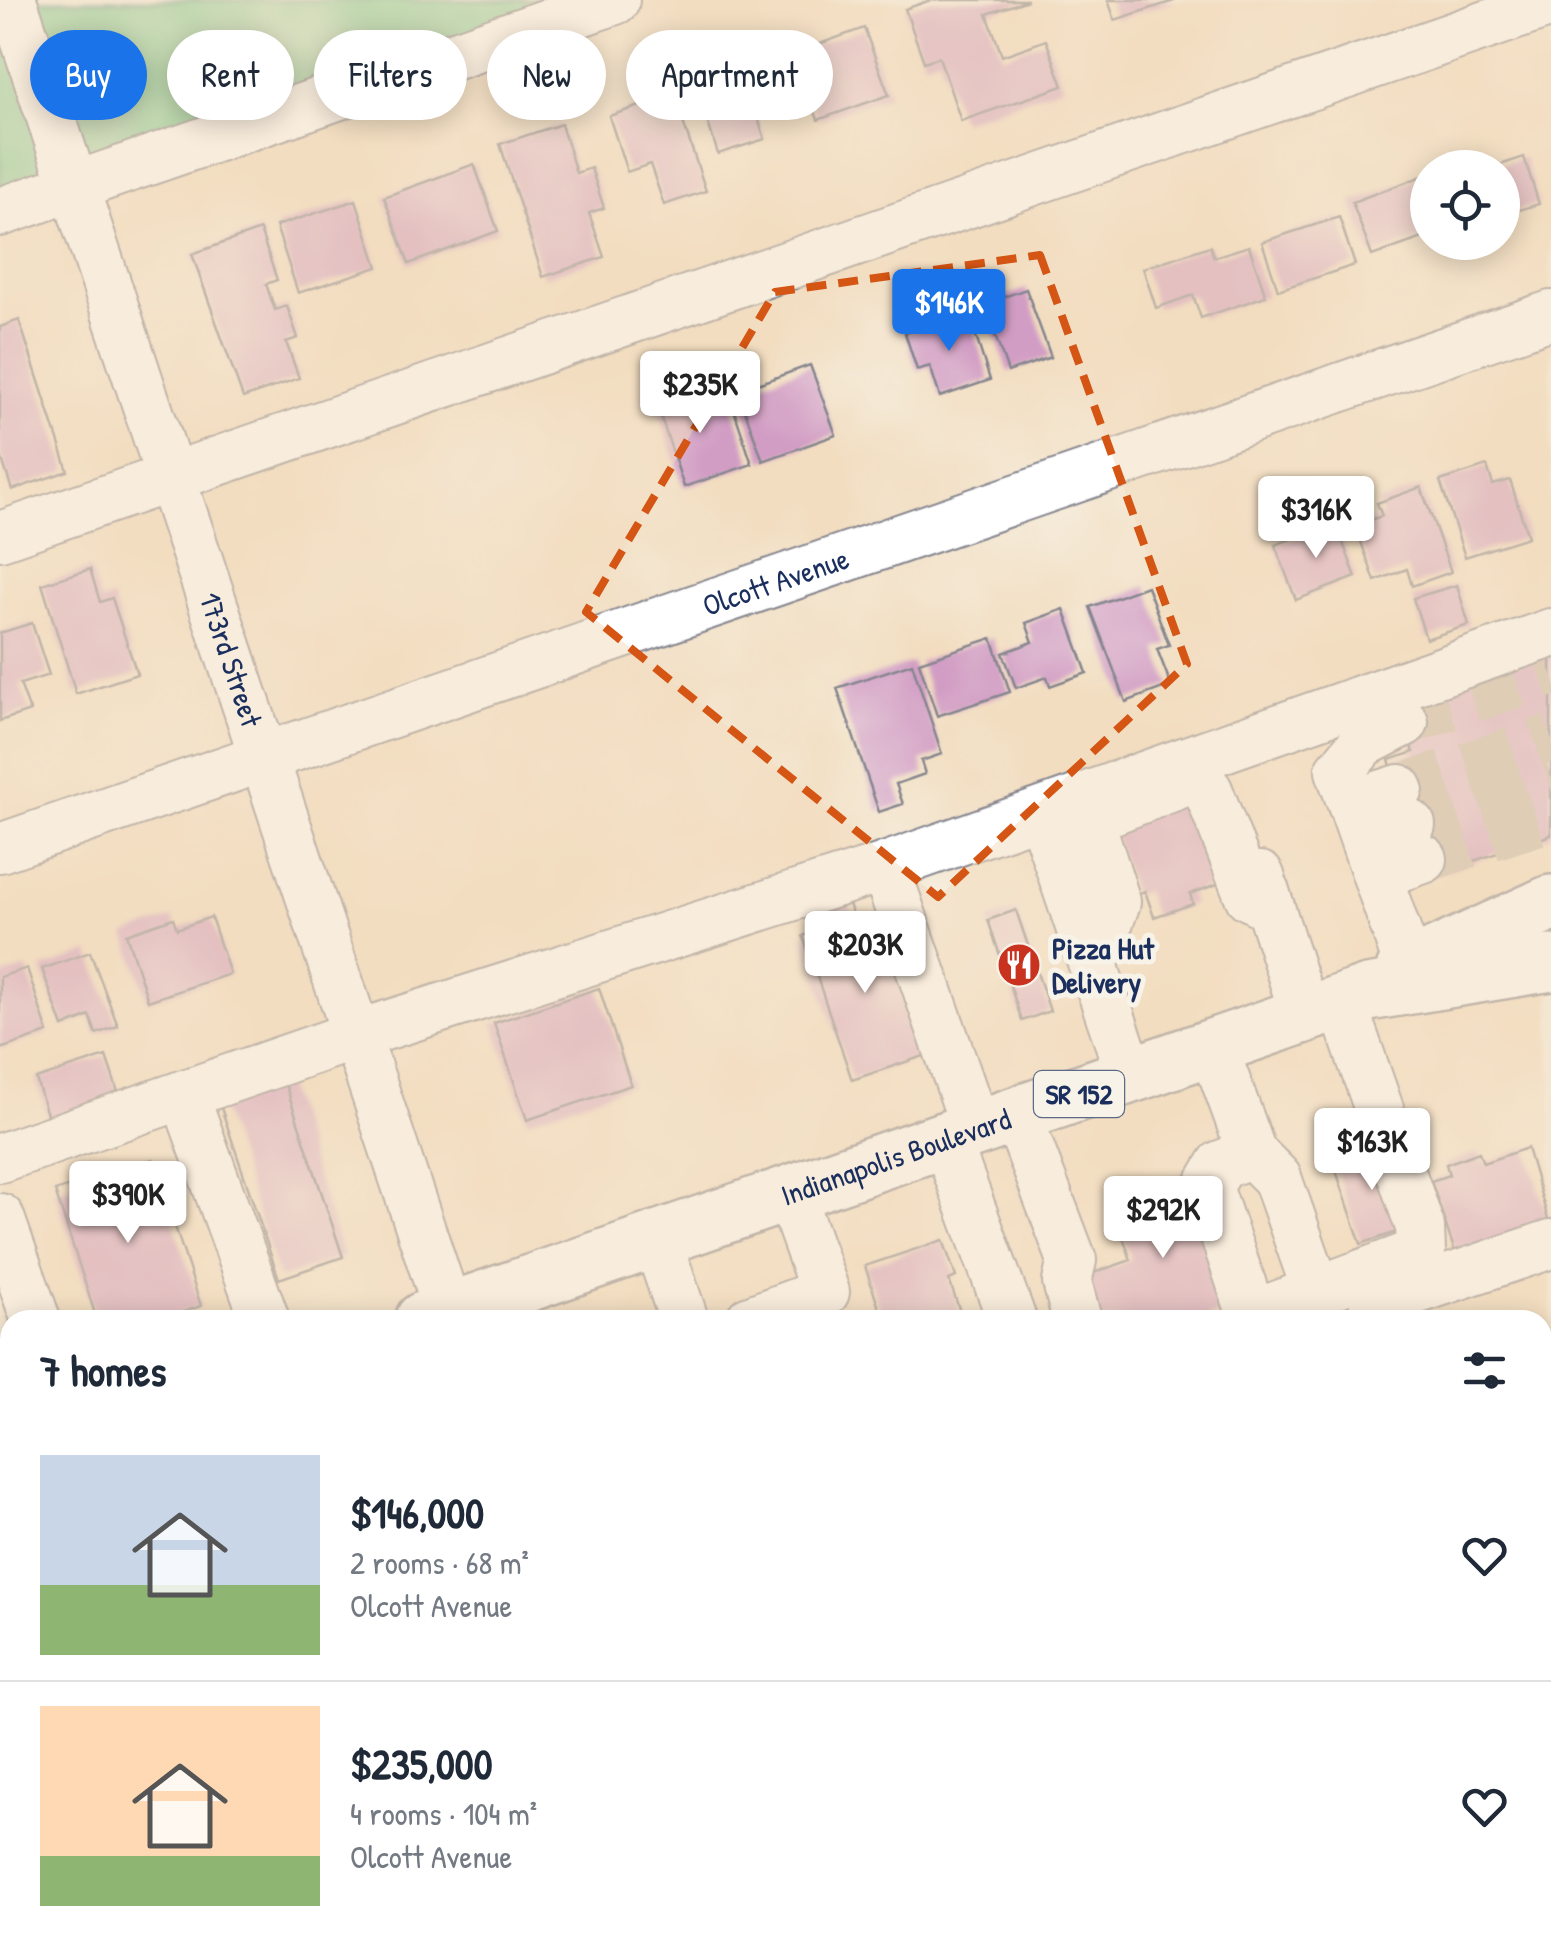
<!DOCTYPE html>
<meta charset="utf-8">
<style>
body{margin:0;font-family:"Patrick Hand",sans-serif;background:#f2f2f3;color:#1f2937;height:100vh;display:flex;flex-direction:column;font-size:38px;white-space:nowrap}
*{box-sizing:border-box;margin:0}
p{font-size:32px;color:#747a83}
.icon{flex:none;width:55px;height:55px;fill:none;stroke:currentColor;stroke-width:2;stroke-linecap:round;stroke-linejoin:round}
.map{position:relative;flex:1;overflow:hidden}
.panel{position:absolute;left:0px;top:1310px;width:1552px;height:642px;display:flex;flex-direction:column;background:#fff;border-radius:30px 30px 0 0;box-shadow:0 5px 25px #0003}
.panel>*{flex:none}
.hud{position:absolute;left:30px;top:30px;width:1000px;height:90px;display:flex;gap:20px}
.tools{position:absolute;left:1410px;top:150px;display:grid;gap:20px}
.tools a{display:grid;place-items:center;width:110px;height:110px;border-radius:50%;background:#fff;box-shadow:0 5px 25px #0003;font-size:50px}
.price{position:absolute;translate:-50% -85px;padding:0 22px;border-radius:10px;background:#fff;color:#222;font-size:32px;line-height:65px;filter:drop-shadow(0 2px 5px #0008)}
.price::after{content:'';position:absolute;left:50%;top:60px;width:30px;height:22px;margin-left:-15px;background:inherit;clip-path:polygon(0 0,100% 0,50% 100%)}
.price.on{background:#1a73e8;color:#fff}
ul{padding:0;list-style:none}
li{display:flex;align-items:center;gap:30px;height:250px;padding:0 40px}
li+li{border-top:2px solid #e0e1e3}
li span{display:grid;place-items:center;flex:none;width:280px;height:200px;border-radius:0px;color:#555}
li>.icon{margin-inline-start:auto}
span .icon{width:120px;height:120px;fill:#fffc;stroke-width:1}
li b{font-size:42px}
h2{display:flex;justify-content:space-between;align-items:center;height:120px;padding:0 40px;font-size:42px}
.pill{padding:0 35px;border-radius:45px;background:#fff;box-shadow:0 5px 25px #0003;font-size:35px;line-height:90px}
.pill.on{background:#1a73e8;color:#fff}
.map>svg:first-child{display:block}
</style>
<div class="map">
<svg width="1551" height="1952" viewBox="0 0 1551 1952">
<rect width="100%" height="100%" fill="#f7f3e8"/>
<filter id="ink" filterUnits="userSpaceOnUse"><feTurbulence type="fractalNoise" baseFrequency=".01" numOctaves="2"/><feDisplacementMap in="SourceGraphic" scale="20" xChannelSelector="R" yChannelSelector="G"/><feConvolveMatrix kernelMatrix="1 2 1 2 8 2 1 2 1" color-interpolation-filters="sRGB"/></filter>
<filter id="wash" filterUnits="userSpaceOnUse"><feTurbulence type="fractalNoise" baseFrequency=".0048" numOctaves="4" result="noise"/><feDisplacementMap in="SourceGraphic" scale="40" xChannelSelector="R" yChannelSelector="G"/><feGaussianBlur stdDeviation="2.25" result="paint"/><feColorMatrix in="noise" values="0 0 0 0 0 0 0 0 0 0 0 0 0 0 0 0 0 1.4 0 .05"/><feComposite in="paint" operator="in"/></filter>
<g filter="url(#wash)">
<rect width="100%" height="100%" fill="#f2ddc0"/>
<polygon fill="#73cc93" stroke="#477e78" stroke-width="2.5" points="0,0 577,0 0,198"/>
<g id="blocks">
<g fill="#d29dc4">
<polygon points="931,0 1028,0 987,14 1002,56 1046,40 1063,86 961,121 939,57 924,62 905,9"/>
<polygon points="1108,0 1174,0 1174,1 1115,20"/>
<polygon points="864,28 889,95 818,120 794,53"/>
<polygon points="771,57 788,108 758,118 765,139 718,154 695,82"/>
<polygon points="674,95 706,191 664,205 650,164 627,172 609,116"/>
<polygon points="561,124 576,173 591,168 604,208 589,213 604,257 543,277 500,144"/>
<polygon points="1524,157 1539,204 1502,215 1502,168 1494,167"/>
<polygon points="474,164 498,231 409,264 384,197"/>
<polygon points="1428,174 1428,236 1372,256 1352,202"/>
<polygon points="356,200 378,267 298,293 276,226"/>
<polygon points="1339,217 1355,265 1278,290 1262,242"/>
<polygon points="260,230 277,280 266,284 275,310 287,306 298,338 286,342 299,378 243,398 192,254"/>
<polygon points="1210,246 1214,257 1249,246 1266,296 1201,318 1193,295 1156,308 1143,268"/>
<polygon points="1026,289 1051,357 1008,372 984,304"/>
<polygon points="968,312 990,380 940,397 930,366 917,370 905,333"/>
<polygon points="19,320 68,471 12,490 0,453 0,327"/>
<polygon points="810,365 836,435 763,461 738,391"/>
<polygon points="684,379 696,416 732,404 752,464 684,487 652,390"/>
<polygon points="1487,466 1493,485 1510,480 1528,537 1465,557 1440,481"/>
<polygon points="1421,487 1451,572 1412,586 1407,569 1375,581 1355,525 1382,516 1377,503"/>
<polygon points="1335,522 1356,577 1296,600 1275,545"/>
<polygon points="90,569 100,602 112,598 137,674 76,694 42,584"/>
<polygon points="1457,585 1469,625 1426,639 1413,598"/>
<polygon points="1147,586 1169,645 1157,649 1171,685 1126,702 1090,607"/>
<polygon points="1064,609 1087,673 1050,686 1047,677 1016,688 1003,653 1033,642 1026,623"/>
<polygon points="32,623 49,675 20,684 30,711 0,721 0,633"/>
<polygon points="992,638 1010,692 937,716 919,662"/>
<polygon points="1551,645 1551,835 1429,876 1389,760 1414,752 1396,698"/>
<polygon points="912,663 942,754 921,761 925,774 896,784 903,804 879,812 837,688"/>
<polygon points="1198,796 1226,881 1190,894 1193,904 1154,917 1145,891 1134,895 1111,826"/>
<polygon points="848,901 857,928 849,931 855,950 891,937 930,1054 852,1080 803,936 819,930 813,914"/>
<polygon points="1016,910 1050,1011 1022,1021 988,920"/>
<polygon points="211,917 230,974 148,1001 126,934 173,918 177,929"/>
<polygon points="90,952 118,1026 96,1034 90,1016 63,1027 42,969"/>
<polygon points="27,968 48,1033 0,1049 0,977"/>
<polygon points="599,988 631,1085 527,1120 494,1023"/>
<polygon points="106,1056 120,1098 49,1121 36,1079"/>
<polygon points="283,1077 343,1257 279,1279 218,1099"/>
<polygon points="1383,1141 1412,1227 1361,1244 1332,1159"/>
<polygon points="1527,1148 1551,1229 1458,1261 1431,1181 1449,1175 1446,1164 1479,1152 1483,1163"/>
<polygon points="153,1159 201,1306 159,1320 97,1320 55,1191"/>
<polygon points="1194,1174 1238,1307 1201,1320 1093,1320 1079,1278 1131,1260 1111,1202"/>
<polygon points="943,1240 956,1277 949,1280 963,1320 883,1320 865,1266"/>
<polygon points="1551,1383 1551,1410 1550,1410 1542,1386"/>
<polygon points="10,1812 10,1842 0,1816"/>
<polygon points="1549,1829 1551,1876 1542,1879 1542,1831"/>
<polygon points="10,1914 10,1942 82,1942 85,1952 11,1952 0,1920"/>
<polygon points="901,1942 933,1942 937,1952 896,1952 903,1949"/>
<polygon points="993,1942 1059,1942 1063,1951 1037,1952 1034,1944 996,1952"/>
<polygon points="1140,1942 1159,1942 1163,1952 1115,1952"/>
</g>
</g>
</g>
<g filter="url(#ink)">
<use href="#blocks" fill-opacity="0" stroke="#86868f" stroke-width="2.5"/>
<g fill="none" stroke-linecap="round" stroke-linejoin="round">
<g stroke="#c7baac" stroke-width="48" stroke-dasharray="48 24" stroke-linecap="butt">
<polyline points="1404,722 1551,672"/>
<polyline points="1399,789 1551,738"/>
<polyline points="1411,825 1551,777"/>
<polyline points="1423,859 1551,817"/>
</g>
<defs>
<g id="minor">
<path id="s1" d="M 12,0 L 451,1320"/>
<polyline points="0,212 615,0"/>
<polyline points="0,536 1551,3"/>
<polyline points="1399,789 1352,804 1409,967"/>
<polyline points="1352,804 1340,771 1363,743 1404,722"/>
<polyline points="1089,819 1049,835 1131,1077"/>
<polyline points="1365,840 1411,825"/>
<path id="s2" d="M 0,848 L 1551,315"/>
<polyline points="885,867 976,1130"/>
<polyline points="1377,875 1423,859"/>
<polyline points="1260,876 1305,1016"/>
<polyline points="1094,963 1116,902 1089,819 1195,778 1208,790 1249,896 1270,907"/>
<polyline points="1214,1049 1252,1153 1277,1178 1317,1292"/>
<polyline points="184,1094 265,1320"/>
<polyline points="1017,1115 1072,1260 1067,1282 1077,1320"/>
<polyline points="946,1140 1012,1320"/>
<polyline points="1252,1153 1221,1165 1208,1187 1252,1315 1421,1252 1420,1227 1342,1003"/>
<polyline points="0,1158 356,1035 885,867 1551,633"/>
<polyline points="0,1218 36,1320"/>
<polyline points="657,1240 684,1320"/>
<polyline points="1374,1304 1551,1244"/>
<polyline points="750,1320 825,1292 790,1194"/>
<polyline points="1542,1575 1551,1572"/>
<polyline points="0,1634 10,1664"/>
<polyline points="0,1775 10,1772"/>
<polyline points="1542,1904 1551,1901"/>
<polyline points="660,1942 664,1952"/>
<polyline points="961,1942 964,1952"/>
<polyline points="450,1952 477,1942"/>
<polyline points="1402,1952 1429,1942"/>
</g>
<g id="major">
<polyline points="1404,970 1551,903"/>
<path id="s3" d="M 423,1320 L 1368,993 L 1551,963"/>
<polyline points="0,1467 10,1463"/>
</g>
</defs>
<use href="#minor" stroke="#86868f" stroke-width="52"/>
<use href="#major" stroke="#86868f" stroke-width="60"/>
<use href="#minor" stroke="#fff" stroke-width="48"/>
<use href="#major" stroke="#fff" stroke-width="55"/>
</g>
</g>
<path d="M0 0H1551V1952H0ZM 1040,255 L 1187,664 L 938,897 L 586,612 L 775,292 Z" fill="#f2ddc0" fill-opacity=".55" fill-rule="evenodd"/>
<path fill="none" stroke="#d45514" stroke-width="8" stroke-dasharray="20 12" stroke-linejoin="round" d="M 1040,255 L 1187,664 L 938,897 L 586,612 L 775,292 Z"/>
<defs>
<symbol id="restaurant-disc" viewBox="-11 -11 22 22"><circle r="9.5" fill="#c8321e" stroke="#f7f3e8"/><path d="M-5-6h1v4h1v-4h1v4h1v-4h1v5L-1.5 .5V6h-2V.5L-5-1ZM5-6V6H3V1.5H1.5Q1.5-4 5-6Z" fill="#fff"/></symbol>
</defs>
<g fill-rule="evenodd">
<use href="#restaurant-disc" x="994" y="940" width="50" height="50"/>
</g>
<g text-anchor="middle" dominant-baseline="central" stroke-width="10" stroke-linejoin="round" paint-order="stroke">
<rect fill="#f7f3e8" stroke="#5d6a87" stroke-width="2.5" x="1034" y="1071" width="90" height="46" rx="8"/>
<g font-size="28" font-weight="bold" fill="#1b2f5e">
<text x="1079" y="1094">SR 152</text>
</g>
<g font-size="30" fill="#1b2f5e" stroke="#f7f3e8">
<text stroke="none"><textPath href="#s2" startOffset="820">Olcott Avenue</textPath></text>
<text stroke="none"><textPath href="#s1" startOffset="695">173rd Street</textPath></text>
<text stroke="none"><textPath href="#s3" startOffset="500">Indianapolis Boulevard</textPath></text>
</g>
<g font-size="30" font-weight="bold" fill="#1b2f5e" stroke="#f7f3e8" text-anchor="start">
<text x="1052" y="948">Pizza Hut<tspan x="1052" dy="34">Delivery</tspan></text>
</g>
</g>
</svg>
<div class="tools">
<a><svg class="icon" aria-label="locate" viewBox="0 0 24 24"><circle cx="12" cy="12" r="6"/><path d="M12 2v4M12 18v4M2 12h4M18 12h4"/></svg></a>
</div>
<b class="price on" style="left:949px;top:354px">$146K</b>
<b class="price" style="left:700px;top:436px">$235K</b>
<b class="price" style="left:1316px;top:561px">$316K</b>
<b class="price" style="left:865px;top:996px">$203K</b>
<b class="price" style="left:1372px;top:1193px">$163K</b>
<b class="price" style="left:128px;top:1246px">$390K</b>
<b class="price" style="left:1163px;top:1261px">$292K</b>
<div class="hud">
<a class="pill on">Buy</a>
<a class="pill">Rent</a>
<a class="pill">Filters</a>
<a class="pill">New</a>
<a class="pill">Apartment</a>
</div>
<section class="panel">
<h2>7 homes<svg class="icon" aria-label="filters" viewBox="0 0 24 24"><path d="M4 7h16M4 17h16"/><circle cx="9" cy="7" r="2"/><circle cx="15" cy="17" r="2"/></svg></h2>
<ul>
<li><span style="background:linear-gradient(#c9d6e8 65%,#8fb573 0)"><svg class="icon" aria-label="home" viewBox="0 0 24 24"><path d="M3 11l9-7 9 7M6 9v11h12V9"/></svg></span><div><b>$146,000</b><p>2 rooms · 68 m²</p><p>Olcott Avenue</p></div><svg class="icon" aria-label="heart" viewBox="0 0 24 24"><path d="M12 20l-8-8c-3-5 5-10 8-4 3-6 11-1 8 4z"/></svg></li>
<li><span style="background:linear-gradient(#ffd9b3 75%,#8fb573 0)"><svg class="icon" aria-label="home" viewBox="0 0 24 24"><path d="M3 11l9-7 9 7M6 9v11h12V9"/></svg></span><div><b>$235,000</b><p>4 rooms · 104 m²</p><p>Olcott Avenue</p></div><svg class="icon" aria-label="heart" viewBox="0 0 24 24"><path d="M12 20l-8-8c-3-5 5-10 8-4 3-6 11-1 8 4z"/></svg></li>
</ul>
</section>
</div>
